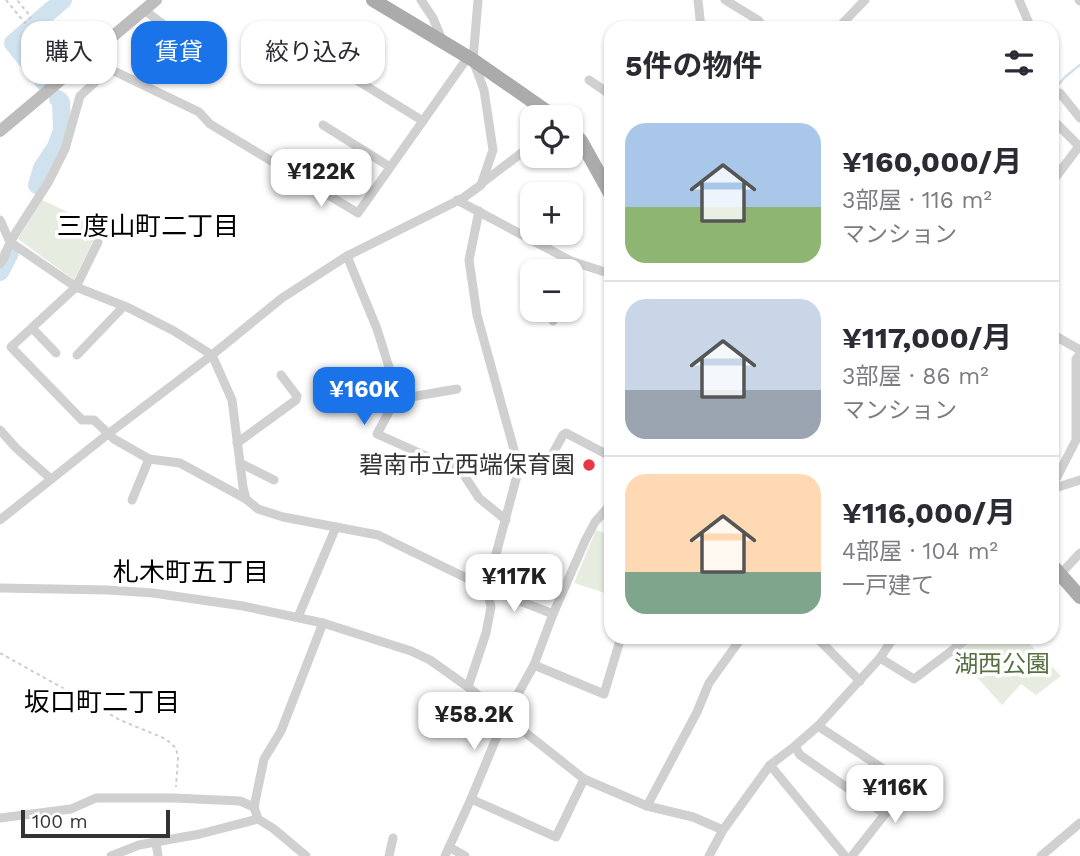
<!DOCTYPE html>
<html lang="ja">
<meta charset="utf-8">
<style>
body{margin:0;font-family:"Work Sans","Noto Sans JP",sans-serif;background:#f7f7f7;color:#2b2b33;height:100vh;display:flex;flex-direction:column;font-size:26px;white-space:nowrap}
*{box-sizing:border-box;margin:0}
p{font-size:23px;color:#7c7c81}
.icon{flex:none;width:38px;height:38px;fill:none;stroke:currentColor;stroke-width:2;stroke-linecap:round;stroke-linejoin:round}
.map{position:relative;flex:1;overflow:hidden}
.details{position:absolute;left:604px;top:21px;width:455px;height:623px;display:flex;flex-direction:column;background:#fff;border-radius:21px;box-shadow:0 2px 5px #0004}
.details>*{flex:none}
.banner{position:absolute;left:21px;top:21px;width:478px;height:63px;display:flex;gap:14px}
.fabs{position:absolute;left:520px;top:105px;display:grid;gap:14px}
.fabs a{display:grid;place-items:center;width:63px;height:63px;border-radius:14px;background:#fff;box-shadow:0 2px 5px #0004;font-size:35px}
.scale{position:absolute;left:21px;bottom:18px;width:149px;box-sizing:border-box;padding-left:7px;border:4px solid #333;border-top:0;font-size:19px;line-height:24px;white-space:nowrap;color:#333;-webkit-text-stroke:5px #fff;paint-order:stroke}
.price{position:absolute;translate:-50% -60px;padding:0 16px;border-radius:14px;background:#fff;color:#222;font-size:23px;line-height:46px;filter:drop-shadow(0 2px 4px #0008)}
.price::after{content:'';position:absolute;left:50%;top:42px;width:21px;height:16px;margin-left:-10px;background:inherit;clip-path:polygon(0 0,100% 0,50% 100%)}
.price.current{background:#1a73e8;color:#fff}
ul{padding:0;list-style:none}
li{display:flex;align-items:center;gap:21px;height:175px;padding:0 21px}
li+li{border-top:2px solid #e1e1e2}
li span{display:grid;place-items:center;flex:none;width:196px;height:140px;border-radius:21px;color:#555}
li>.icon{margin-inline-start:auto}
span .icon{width:84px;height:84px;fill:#fffc;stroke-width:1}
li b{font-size:30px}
h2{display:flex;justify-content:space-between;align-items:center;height:84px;padding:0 21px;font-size:30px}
.pill{padding:0 24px;border-radius:21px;background:#fff;box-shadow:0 2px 5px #0004;font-size:24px;line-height:63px}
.pill.current{background:#1a73e8;color:#fff}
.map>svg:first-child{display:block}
</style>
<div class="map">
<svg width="1080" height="856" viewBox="0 0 1080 856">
<rect width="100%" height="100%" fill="#fff"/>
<g fill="#e6ecdf">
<polygon points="42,200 100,227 74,280 18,239"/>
<polygon points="596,530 611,535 611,595 574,583"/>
<polygon points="978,637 1023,637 1061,676 1036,695 1021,684 1002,705 956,654"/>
</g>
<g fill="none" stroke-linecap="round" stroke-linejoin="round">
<polyline stroke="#cfe2ee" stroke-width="2.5" points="1052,92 1065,77 1080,65"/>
<g stroke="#cfe2ee" stroke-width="18">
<polyline points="47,85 13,43 63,0"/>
<polyline points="37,185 42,168 56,147 62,130 61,102 58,99"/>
<polyline points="0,272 10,253"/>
</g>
<g stroke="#cdcdcd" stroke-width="2" stroke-dasharray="3.5 3.5" stroke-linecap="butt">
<polyline points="6,0 25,23 31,17 17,0"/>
<polyline points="0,653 120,720 166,739 176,748 178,758 176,787"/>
</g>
<g stroke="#d0d0d0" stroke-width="9">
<polyline points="421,0 433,18 443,42"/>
<polyline points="698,0 701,28"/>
<polyline points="725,0 758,20 764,28"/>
<polyline points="1019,0 1031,28"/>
<polyline points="1079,0 1080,1"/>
<polyline points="144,10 190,44"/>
<polyline points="838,28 865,0"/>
<polyline points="337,68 423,121"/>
<polyline points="589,80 611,95"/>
<polyline points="1060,93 1080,118"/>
<polyline points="1052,119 1079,146"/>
<polyline points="323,125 390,167"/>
<polyline points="1052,182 1080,145"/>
<polyline points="482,183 532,145"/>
<polyline points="457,200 571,261 611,274"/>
<polyline points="0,220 10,242 76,287 129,308 174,331 212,355 232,400 243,487 246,499 258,509 283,517 378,535 487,588 553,614"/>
<polyline points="98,242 76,287 11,347 82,420 94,420 114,439 149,459 180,463 246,499"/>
<polyline points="347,256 377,329 399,399 391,408 377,434 462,472 479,498 506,520"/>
<polyline points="0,264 4,258 10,242 49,181 65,149 80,96 106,72 114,71 199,112 210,124 358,213 468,57"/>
<polyline points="567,271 570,261"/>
<polyline points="553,321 556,310"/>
<polyline points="33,329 56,353"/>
<polyline points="1052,334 1080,350"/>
<polyline points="77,355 124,306"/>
<polyline points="399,399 457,389"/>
<polyline points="0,430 16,448 51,479"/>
<polyline points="237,443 296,400 297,396 281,375"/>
<polyline points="240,463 274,480"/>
<polyline points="519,468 552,455 563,435 566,433 606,454 611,454"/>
<polyline points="1052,487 1076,440 1076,359 1080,354"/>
<polyline points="1052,489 1080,480"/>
<polyline points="132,500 149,459"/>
<polyline points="0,520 108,434 212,355 282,298 347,256 463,198 481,185 493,150 484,90 473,60 478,0"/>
<polyline points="1052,583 1080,553"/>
<polyline points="0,588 108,590 153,593 243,606 323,623 411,651 430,660 468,687 584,779 647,806 693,817 723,830"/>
<polyline points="298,617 336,527"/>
<polyline points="727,637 738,641"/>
<polyline points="816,637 860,681"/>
<polyline points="880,658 914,679 970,637"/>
<polyline points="534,665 604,694 621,637"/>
<polyline points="468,687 486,633 491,607 487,588 519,468 477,315 469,260 479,211"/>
<polyline points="818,726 914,789"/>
<polyline points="795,746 800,755 885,814"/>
<polyline points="770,765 845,856"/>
<polyline points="471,799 505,717 534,665 553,614 585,541 595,522 611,504"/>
<polyline points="647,806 697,712 709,683 742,637"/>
<polyline points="0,818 71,809 96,798 174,798 240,801 254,807"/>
<polyline points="156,842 158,856"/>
<polyline points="449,847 465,856"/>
<polyline points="111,856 139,845 200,834 258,819"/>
<polyline points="306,856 274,829 258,819 254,807 264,759 281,731 323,623"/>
<polyline points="389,856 393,838"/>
<polyline points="445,856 471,799 556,837 584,779"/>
<polyline points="709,856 723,830 770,765 795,746 818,726 880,658 894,637"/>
<polyline points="852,856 885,814 923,780"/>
<polyline points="1041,856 1080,823"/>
</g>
<polyline stroke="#bdbdbd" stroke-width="12" points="0,131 156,0"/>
<g stroke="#ababab" stroke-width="14">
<polyline points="373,0 473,60 555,117"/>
<polyline points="570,129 581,141 611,195"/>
<polyline points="1052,565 1080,597"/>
</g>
</g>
<circle fill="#e63946" stroke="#fff" stroke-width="2.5" cx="589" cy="465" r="7"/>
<g text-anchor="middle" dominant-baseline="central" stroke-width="7" stroke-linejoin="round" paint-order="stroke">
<g font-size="24" fill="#333" stroke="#fff" text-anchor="end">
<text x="575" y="465">碧南市立西端保育園</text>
</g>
<g font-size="24" fill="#56703f" stroke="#fff">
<text x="1002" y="664">湖西公園</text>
</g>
<g font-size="26" fill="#000" stroke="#fff">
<text x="148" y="226">三度山町二丁目</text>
<text x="191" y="572">札木町五丁目</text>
<text x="102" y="702">坂口町二丁目</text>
</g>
</g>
</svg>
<div class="fabs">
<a><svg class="icon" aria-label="locate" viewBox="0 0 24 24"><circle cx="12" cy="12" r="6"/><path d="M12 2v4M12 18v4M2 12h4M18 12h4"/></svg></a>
<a>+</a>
<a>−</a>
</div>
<div class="scale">100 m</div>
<b class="price" style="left:321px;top:209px">¥122K</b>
<b class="price current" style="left:364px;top:427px">¥160K</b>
<b class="price" style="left:514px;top:614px">¥117K</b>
<b class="price" style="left:474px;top:752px">¥58.2K</b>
<b class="price" style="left:895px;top:825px">¥116K</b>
<div class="banner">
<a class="pill">購入</a>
<a class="pill current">賃貸</a>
<a class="pill">絞り込み</a>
</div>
<section class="details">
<h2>5件の物件<svg class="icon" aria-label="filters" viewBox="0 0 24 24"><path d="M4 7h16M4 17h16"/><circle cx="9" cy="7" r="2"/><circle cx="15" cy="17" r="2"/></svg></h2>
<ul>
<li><span style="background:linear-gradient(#a9c7e8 60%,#8fb573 0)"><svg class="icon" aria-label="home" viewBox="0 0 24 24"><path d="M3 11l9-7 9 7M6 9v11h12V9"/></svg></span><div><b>¥160,000/月</b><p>3部屋 · 116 m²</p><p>マンション</p></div></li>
<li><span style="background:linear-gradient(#c9d6e8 65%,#9aa5b1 0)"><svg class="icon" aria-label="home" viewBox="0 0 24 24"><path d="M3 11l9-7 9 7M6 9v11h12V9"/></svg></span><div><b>¥117,000/月</b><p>3部屋 · 86 m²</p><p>マンション</p></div></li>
<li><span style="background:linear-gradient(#ffd9b3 70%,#7fa58c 0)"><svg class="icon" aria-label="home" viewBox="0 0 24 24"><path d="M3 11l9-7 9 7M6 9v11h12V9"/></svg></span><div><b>¥116,000/月</b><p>4部屋 · 104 m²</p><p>一戸建て</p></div></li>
</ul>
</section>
</div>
